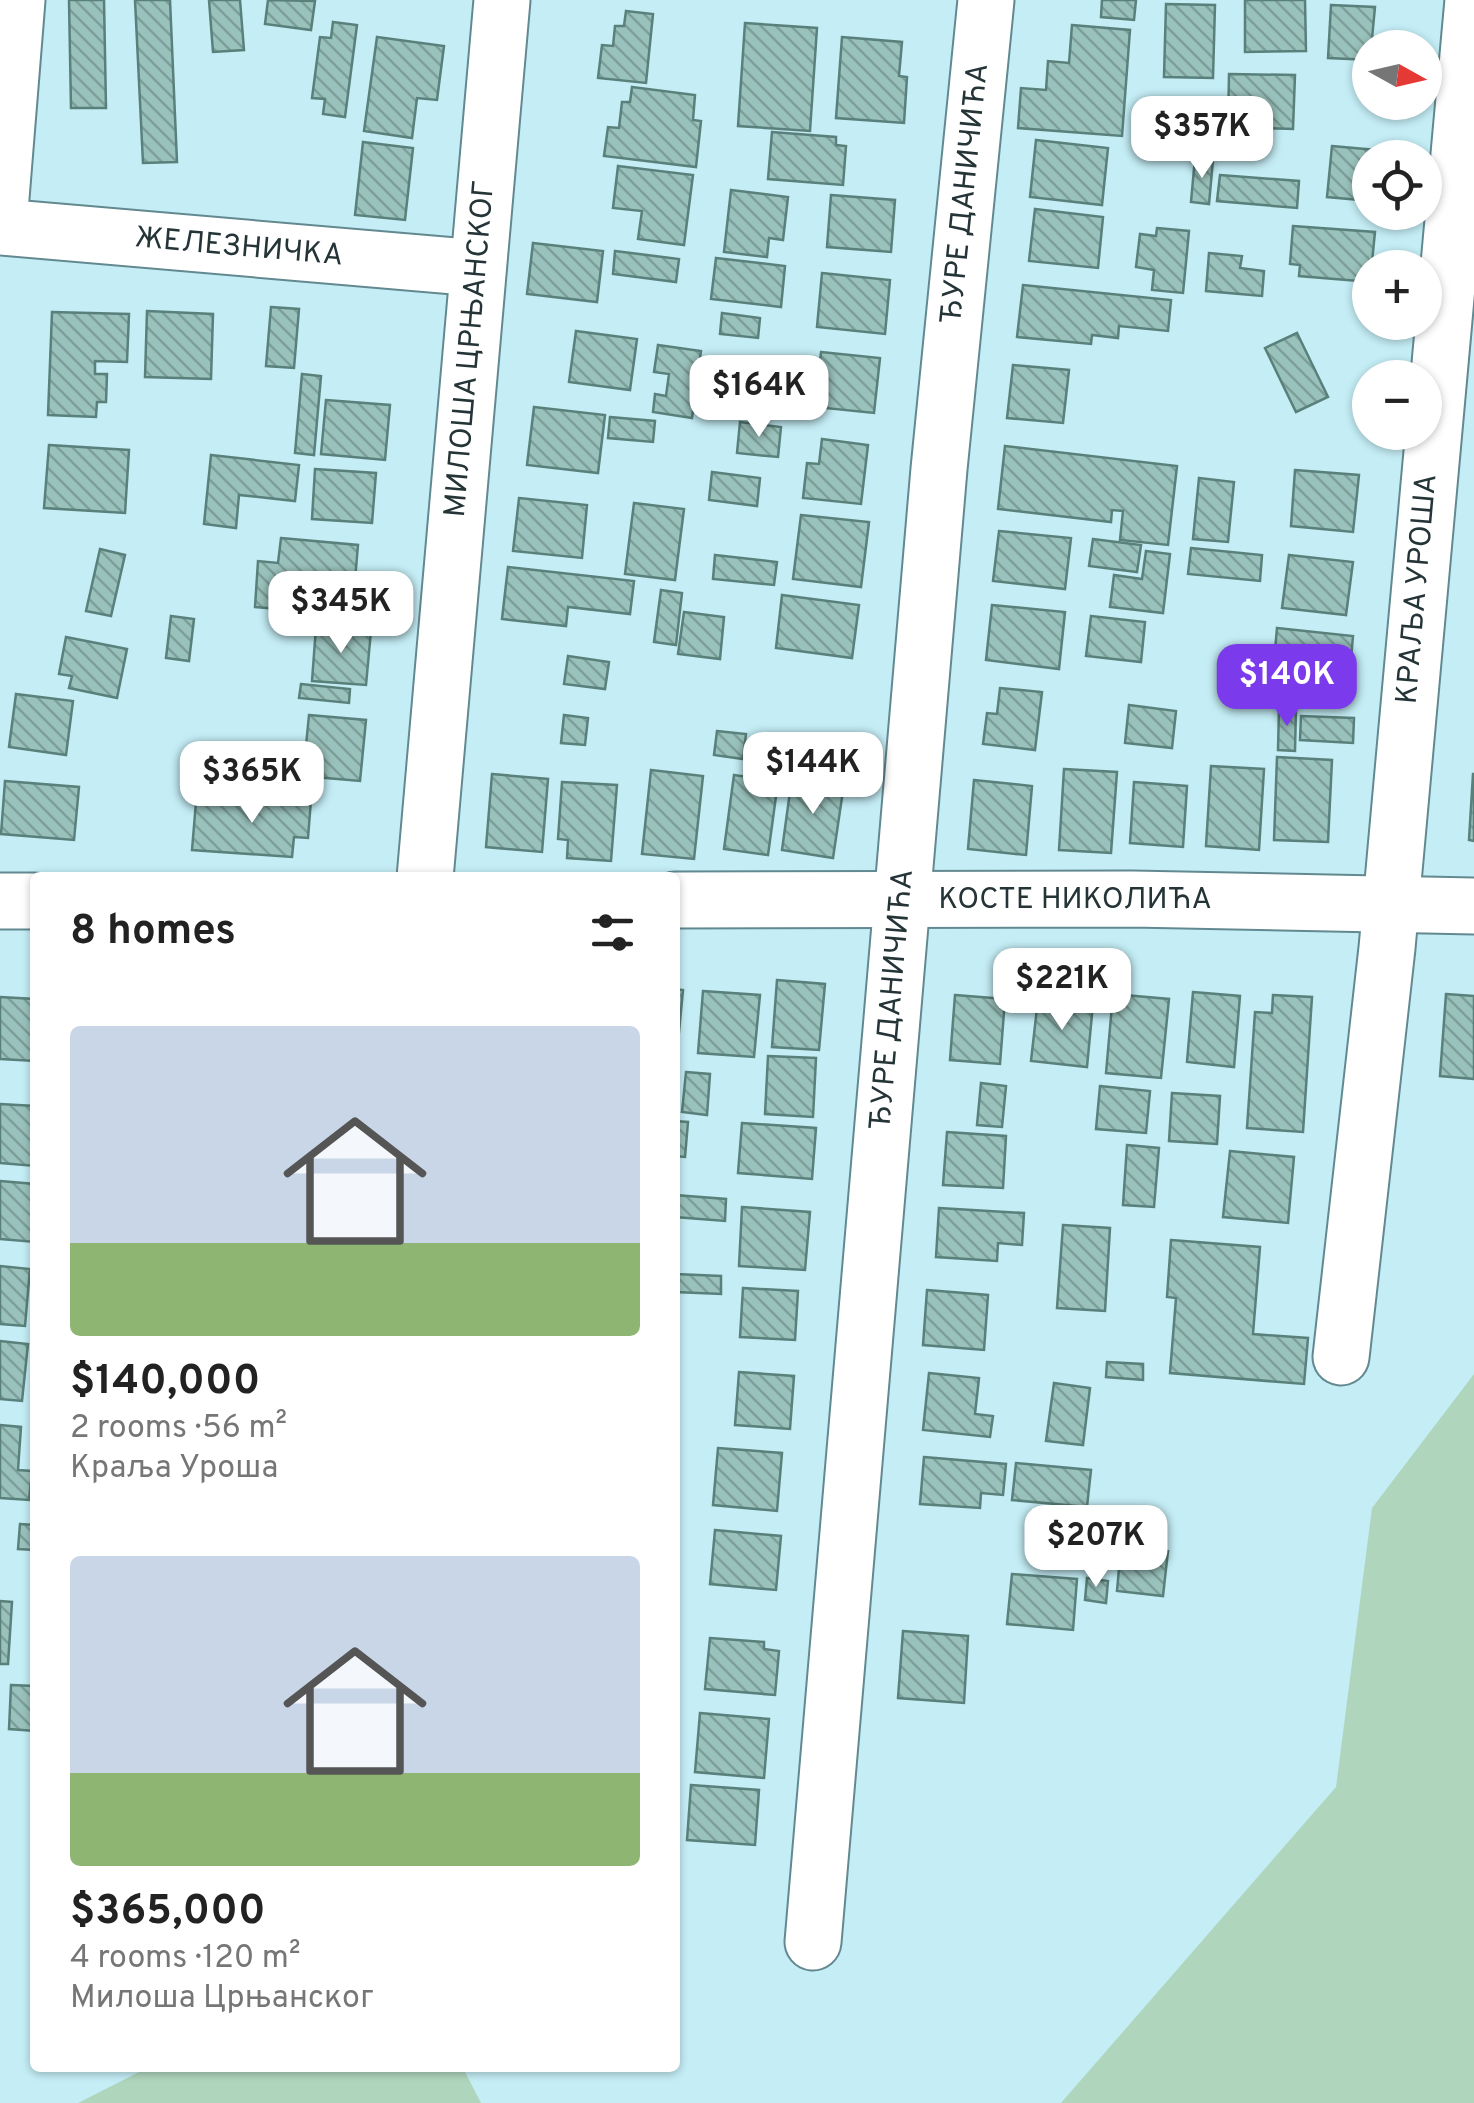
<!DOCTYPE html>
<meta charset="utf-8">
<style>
body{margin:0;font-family:Overpass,sans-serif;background:#f2f2f2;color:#222;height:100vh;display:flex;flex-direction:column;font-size:38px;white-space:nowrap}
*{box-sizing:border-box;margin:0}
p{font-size:32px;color:#767676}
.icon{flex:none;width:55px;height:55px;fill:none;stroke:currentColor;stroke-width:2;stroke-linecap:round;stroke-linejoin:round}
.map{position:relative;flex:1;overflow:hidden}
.side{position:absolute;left:30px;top:872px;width:650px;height:1200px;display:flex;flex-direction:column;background:#fff;border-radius:10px;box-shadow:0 2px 8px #0004}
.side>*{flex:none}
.needle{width:65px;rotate:98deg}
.controls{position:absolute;left:1352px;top:30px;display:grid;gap:20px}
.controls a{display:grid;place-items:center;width:90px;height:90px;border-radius:50%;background:#fff;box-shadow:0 2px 8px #0004;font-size:50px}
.price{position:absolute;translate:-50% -85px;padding:0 22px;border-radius:20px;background:#fff;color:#222;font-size:32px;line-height:65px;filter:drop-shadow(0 2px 5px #0008)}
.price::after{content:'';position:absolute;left:50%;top:60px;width:30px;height:22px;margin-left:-15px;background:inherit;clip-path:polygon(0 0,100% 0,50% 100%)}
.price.current{background:#7c3aed;color:#fff}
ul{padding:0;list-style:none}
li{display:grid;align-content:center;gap:20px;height:530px;padding:0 40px}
li span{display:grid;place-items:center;height:310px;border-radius:10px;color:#555}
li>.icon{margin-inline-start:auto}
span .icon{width:180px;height:180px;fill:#fffc;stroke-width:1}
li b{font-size:42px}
h2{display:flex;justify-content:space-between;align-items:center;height:120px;padding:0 40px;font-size:42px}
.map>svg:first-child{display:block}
</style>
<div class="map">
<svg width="1474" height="2103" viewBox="0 0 1474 2103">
<defs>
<pattern id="building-back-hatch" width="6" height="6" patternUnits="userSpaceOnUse" patternTransform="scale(2.5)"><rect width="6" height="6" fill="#9ac2bc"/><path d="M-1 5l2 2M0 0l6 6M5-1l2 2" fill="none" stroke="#7d9e9a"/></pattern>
</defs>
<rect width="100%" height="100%" fill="#c4edf5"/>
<g fill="#afd6bd">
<polygon points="1474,1374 1474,2103 1061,2103 1336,1787 1372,1508"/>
<polygon points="147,2068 463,2068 481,2103 78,2103"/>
</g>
<g fill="url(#building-back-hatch)" stroke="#59807a" stroke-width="2.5">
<polygon points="69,0 104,0 106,108 71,108"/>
<polygon points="135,0 170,0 177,162 143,163"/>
<polygon points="209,0 240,0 244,50 213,52"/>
<polygon points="268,0 315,1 311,30 265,24"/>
<polygon points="1102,0 1136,0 1134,20 1101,17"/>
<polygon points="1245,0 1305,0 1306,51 1245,52"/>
<polygon points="1166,4 1215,5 1213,78 1164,77"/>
<polygon points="1331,5 1375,7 1370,60 1328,58"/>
<polygon points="626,11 653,14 646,83 598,78 602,45 613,46 615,26 624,26"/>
<polygon points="333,22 357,25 345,117 323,114 325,99 312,98 320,37 331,38"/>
<polygon points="745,23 817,28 810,131 738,126"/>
<polygon points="1072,25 1130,30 1122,136 1018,128 1021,88 1046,90 1048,61 1069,63"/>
<polygon points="377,37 444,46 437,100 417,98 412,138 364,131"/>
<polygon points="842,37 902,42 899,76 907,77 904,123 836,118"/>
<polygon points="1229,74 1295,75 1293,129 1228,127"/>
<polygon points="632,87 695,95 693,120 701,121 696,167 604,156 608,127 619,128 622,102 630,102"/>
<polygon points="772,132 836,137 836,145 846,146 843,185 768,179"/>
<polygon points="1036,140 1108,148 1102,205 1030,197"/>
<polygon points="363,142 413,148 405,220 355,215"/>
<polygon points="1332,146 1387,151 1387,158 1370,158 1370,201 1327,197"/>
<polygon points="1195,158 1213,160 1209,204 1191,202"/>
<polygon points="618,166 693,175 684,245 638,239 642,211 613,208"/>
<polygon points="1220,175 1299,181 1297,208 1217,201"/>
<polygon points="731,190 788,197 783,240 769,238 767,257 724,252"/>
<polygon points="831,195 895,200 891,252 827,247"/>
<polygon points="1035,209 1103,217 1098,268 1029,261"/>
<polygon points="1293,226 1375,232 1370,282 1299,276 1300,265 1290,264"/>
<polygon points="1157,228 1189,231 1183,293 1152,290 1154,270 1136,267 1140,234 1156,236"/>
<polygon points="533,243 603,251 597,302 527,294"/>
<polygon points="615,251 679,259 676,282 613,274"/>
<polygon points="1209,253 1242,256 1240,268 1264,271 1262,296 1206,291"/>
<polygon points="716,258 785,266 781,307 711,299"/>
<polygon points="822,273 890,280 885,334 817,327"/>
<polygon points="1023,285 1171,300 1168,331 1119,326 1118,338 1092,335 1091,344 1017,337"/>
<polygon points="271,307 299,309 294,368 266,366"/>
<polygon points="147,311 213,314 211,379 145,377"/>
<polygon points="52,312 129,314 127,362 95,361 95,374 107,374 106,402 97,402 96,417 48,415"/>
<polygon points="722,313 760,318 758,338 720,334"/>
<polygon points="576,331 637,339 630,390 569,382"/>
<polygon points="1297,333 1328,397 1296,412 1265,348"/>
<polygon points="658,345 701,351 692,418 653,412 655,394 666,396 669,374 654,372"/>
<polygon points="821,352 880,358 874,413 815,407"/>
<polygon points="1013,365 1069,370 1063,423 1007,418"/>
<polygon points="738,367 794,373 790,404 779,403 777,417 733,412"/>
<polygon points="302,374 321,376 314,455 295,453"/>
<polygon points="326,400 390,405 385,460 321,454"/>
<polygon points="534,407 605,415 598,473 527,465"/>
<polygon points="610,417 655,421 653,442 608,438"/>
<polygon points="740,422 781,427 778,457 737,453"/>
<polygon points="822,439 868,445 861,504 803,498 807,463 819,464"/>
<polygon points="49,445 129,450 125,513 44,508"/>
<polygon points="1005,446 1177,466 1168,545 1120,540 1123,511 1112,510 1111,522 998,509"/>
<polygon points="211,455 299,465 295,501 239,495 236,528 204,524"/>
<polygon points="315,469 376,473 372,523 312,519"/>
<polygon points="1295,470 1359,475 1353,532 1291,526"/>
<polygon points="712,472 760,478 757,506 709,500"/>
<polygon points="1199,478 1234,482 1228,542 1193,539"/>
<polygon points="519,498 587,505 582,558 513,551"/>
<polygon points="634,503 684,509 675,580 625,574"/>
<polygon points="801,515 869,522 861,587 793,579"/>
<polygon points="999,531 1071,538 1065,589 993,581"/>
<polygon points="281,538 358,545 352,615 255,607 258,561 278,563"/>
<polygon points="1093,539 1141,545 1137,572 1089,566"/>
<polygon points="1191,548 1262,555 1260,581 1188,574"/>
<polygon points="100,549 125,555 111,616 86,611"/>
<polygon points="1146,551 1170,554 1163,613 1110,607 1114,575 1142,579"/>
<polygon points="715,555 777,562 774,585 713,579"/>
<polygon points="1289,555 1353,562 1346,615 1282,608"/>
<polygon points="508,567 634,581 630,614 568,607 566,626 502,619"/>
<polygon points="661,590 682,593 676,645 654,642"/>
<polygon points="782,595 859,605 852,658 776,648"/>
<polygon points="992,605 1065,612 1059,669 986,660"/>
<polygon points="684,612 724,617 720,659 678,654"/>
<polygon points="171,616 194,619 189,661 166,658"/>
<polygon points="1091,616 1145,622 1141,662 1086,656"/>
<polygon points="316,627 371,631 366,685 312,681"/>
<polygon points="1277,628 1353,636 1348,693 1272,685"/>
<polygon points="66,637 127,649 117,698 69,688 72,676 59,674"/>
<polygon points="568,656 609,662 605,689 564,684"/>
<polygon points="301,684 350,689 349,703 299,698"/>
<polygon points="1000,688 1042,692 1035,750 983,744 987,713 997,714"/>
<polygon points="16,694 73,701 66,755 9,747"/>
<polygon points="1129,705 1176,711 1172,748 1125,743"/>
<polygon points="1279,707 1296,708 1295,751 1278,750"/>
<polygon points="309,715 366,720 360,781 303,776"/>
<polygon points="564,715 588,718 585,745 561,743"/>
<polygon points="1301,716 1354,718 1353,743 1300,740"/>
<polygon points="717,731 746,734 743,759 714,755"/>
<polygon points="1277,757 1332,760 1328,842 1274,840"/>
<polygon points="1211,766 1264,769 1259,850 1206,846"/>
<polygon points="1064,769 1117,772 1111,853 1059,850"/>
<polygon points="651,770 703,776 694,859 642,854"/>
<polygon points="492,774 548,779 542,852 486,847"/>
<polygon points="1473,774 1474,774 1474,841 1469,840"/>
<polygon points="734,775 762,779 761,786 777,789 768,855 724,849"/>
<polygon points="792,777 844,784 833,858 782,850"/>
<polygon points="974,780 1032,786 1026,855 968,849"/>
<polygon points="5,781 79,787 74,840 1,834"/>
<polygon points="562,782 617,785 611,861 567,858 568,840 558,839"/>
<polygon points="1134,782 1187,786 1183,847 1130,843"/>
<polygon points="239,795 311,800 308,838 294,837 292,857 192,850 196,802 239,805"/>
<polygon points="777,980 825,984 819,1050 772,1047"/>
<polygon points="675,989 683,990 677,1053 675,1053"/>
<polygon points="703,991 760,995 754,1057 698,1053"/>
<polygon points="1193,992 1240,996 1234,1067 1187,1062"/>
<polygon points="1113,994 1169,999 1161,1078 1106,1073"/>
<polygon points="1446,994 1474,996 1474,1079 1440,1076"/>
<polygon points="955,995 1005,999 1000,1064 950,1060"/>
<polygon points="1273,995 1312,997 1303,1132 1247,1128 1255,1012 1272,1013"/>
<polygon points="0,997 35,999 35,1061 0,1059"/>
<polygon points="1038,999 1093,1004 1087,1067 1031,1061"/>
<polygon points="768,1056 816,1058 813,1117 765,1114"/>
<polygon points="686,1072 710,1074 707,1115 682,1112"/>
<polygon points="981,1083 1006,1086 1002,1127 977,1125"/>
<polygon points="1100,1086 1150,1091 1146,1133 1096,1129"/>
<polygon points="1172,1093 1220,1096 1217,1144 1169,1141"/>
<polygon points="0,1104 35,1106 35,1166 0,1163"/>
<polygon points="675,1121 688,1122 685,1157 675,1156"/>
<polygon points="742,1123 816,1128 812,1179 738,1173"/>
<polygon points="947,1132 1006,1136 1003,1188 943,1185"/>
<polygon points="1127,1145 1159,1148 1154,1207 1123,1205"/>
<polygon points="1230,1151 1294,1157 1288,1223 1223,1217"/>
<polygon points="0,1181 35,1184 35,1242 0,1239"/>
<polygon points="675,1195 726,1199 725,1221 675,1217"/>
<polygon points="742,1207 810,1212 805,1270 739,1266"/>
<polygon points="939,1208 1024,1213 1022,1245 998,1243 997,1261 936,1257"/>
<polygon points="1063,1225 1110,1228 1105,1311 1057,1308"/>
<polygon points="1171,1240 1260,1247 1253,1334 1308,1338 1304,1384 1170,1373 1176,1298 1167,1297"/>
<polygon points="0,1266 30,1269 25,1326 0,1324"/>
<polygon points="675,1274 721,1276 721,1294 675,1292"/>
<polygon points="743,1288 798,1291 795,1340 740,1337"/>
<polygon points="927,1290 988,1295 984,1350 923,1345"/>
<polygon points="0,1341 28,1344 22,1401 0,1399"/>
<polygon points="1107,1362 1143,1364 1143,1380 1106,1377"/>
<polygon points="739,1372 794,1376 790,1429 735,1425"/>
<polygon points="929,1373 979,1378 975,1414 993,1416 990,1437 923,1430"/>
<polygon points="1054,1383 1090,1388 1083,1445 1046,1441"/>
<polygon points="0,1425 21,1427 18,1470 32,1471 29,1500 0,1498"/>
<polygon points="718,1448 782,1453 777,1511 713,1505"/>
<polygon points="924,1457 1006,1464 1003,1495 981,1493 980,1508 920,1504"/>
<polygon points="1016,1463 1091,1470 1087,1507 1012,1500"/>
<polygon points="1057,1516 1090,1519 1088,1538 1055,1535"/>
<polygon points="20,1524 35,1525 35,1550 18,1549"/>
<polygon points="715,1530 781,1536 776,1590 710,1584"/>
<polygon points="1121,1546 1168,1551 1163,1596 1117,1591"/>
<polygon points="1012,1574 1077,1579 1073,1630 1007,1624"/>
<polygon points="1087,1578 1108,1581 1106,1603 1085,1600"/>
<polygon points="0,1601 12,1602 8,1664 0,1664"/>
<polygon points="903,1631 968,1636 964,1703 898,1698"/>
<polygon points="710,1638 764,1642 764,1649 779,1651 775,1695 705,1689"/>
<polygon points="11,1685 35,1686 35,1731 9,1729"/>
<polygon points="700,1713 769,1719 764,1778 695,1772"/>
<polygon points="691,1785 759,1790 755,1845 687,1840"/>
</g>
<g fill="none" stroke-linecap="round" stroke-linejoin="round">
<defs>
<g id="minor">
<polyline points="0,210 17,0"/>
<polyline points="0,227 478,268"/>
<polyline points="425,878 502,0"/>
<polyline points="675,900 1132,899 1474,906"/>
<polyline points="0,901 35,901"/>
<polyline points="1341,1357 1387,948 1473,0"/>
<polyline points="813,1942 939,469 986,0"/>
</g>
</defs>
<use href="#minor" stroke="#638990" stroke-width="59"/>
<use href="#minor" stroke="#fff" stroke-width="55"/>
</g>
<g text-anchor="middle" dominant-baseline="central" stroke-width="8" stroke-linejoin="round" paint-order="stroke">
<g font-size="30" fill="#243437" stroke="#fff">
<text transform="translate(966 194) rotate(-84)">ЂУРЕ ДАНИЧИЋА</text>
<text transform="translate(239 248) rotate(5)">ЖЕЛЕЗНИЧКА</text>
<text transform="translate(471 349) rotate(-85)">МИЛОША ЦРЊАНСКОГ</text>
<text transform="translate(1418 589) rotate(-85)">КРАЉА УРОША</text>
<text x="1075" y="900">КОСТЕ НИКОЛИЋА</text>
<text transform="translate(893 1000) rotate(-85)">ЂУРЕ ДАНИЧИЋА</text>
</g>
</g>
</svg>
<div class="controls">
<a><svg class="needle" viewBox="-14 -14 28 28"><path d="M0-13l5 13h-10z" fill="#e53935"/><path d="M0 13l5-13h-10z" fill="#767676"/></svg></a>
<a><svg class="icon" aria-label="locate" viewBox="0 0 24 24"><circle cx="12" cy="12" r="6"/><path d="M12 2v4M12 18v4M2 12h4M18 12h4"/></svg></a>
<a>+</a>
<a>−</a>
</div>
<b class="price" style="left:1202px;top:181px">$357K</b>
<b class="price" style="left:759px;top:440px">$164K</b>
<b class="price" style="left:341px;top:656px">$345K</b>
<b class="price current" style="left:1287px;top:729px">$140K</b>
<b class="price" style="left:813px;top:817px">$144K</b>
<b class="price" style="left:252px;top:826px">$365K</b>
<b class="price" style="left:1062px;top:1033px">$221K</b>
<b class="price" style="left:1096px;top:1590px">$207K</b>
<section class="side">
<h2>8 homes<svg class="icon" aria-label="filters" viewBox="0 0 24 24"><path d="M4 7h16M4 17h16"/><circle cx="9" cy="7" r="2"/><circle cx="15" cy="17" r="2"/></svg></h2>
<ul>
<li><span style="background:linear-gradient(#c9d6e8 70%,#8fb573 0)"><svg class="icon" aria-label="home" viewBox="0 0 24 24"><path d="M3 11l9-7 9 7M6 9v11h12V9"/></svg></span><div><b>$140,000</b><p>2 rooms · 56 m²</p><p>Краља Уроша</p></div></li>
<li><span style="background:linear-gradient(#c9d6e8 70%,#8fb573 0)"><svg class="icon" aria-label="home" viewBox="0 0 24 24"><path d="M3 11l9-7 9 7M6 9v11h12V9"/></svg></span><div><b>$365,000</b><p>4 rooms · 120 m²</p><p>Милоша Црњанског</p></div></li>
</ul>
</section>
</div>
